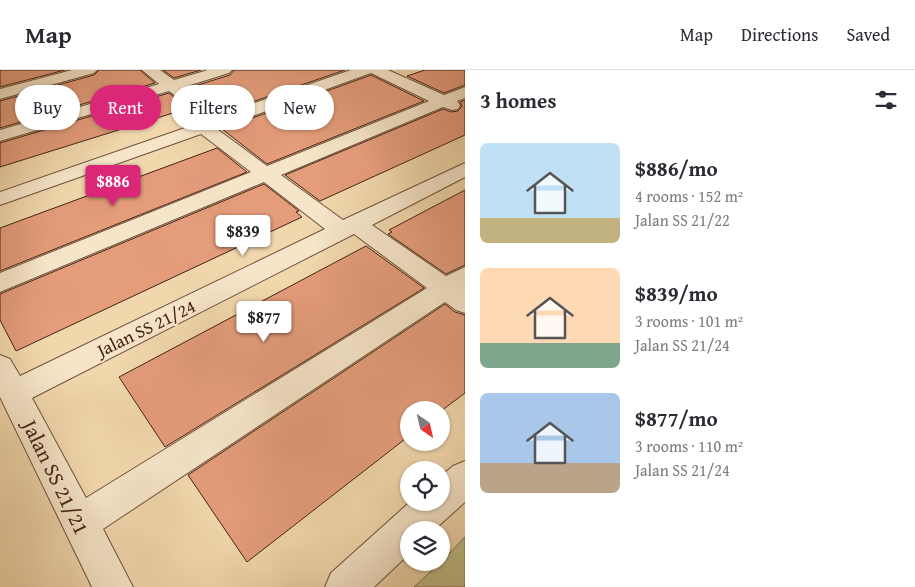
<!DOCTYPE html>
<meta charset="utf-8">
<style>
body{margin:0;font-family:"Gentium Book Plus",serif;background:#f7f7f7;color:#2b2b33;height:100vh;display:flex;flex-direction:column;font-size:19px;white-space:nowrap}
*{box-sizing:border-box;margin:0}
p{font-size:16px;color:#7c7c81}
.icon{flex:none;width:28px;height:28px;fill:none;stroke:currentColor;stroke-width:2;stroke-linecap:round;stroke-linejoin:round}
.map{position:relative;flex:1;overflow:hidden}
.details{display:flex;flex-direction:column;background:#fff;width:450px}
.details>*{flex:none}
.hud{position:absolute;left:15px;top:15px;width:375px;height:45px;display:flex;gap:10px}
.needle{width:32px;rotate:146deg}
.fabs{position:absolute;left:400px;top:331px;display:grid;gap:10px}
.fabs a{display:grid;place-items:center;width:50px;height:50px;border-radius:50%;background:#fff;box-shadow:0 1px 4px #0004;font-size:25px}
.price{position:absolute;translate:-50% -42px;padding:0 11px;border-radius:5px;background:#fff;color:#222;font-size:16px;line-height:32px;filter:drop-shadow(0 1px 2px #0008)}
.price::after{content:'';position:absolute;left:50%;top:30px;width:15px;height:11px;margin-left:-8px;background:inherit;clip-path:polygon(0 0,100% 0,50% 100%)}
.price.selected{background:#db2777;color:#fff}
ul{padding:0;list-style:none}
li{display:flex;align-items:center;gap:15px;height:125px;padding:0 15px}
li span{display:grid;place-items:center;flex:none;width:140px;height:100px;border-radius:8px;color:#555}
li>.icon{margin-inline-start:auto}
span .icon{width:60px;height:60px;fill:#fffc;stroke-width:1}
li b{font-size:21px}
h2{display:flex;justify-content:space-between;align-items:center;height:60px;padding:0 15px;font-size:21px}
.tag{padding:0 18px;border-radius:22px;background:#fff;box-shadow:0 1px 4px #0004;font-size:18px;line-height:45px}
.tag.selected{background:#db2777;color:#fff}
header{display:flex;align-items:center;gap:30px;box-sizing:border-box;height:70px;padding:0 25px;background:#fff;border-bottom:1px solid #e1e1e2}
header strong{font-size:24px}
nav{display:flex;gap:28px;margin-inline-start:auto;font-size:18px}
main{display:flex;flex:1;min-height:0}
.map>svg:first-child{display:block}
</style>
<header>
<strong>Map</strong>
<nav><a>Map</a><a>Directions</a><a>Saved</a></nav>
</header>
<main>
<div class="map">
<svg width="465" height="517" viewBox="0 0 465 517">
<rect width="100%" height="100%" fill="#f1d7ac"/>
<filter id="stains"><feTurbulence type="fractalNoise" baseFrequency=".004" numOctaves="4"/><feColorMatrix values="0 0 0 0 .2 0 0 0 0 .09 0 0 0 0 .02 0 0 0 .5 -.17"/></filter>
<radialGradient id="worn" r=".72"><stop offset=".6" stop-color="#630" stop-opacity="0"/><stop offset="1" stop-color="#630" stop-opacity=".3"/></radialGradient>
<polygon fill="#bfbd86" stroke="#82704e" points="465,467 465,517 414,517 441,492"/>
<g fill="#e49c7b" stroke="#442317">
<polygon points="0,0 65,0 0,17"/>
<polygon points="99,0 140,0 155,13 0,58 0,31 94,5"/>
<polygon points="163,0 201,0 174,8"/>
<polygon points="234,0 345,0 223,42 188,18 230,5"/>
<polygon points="425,0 465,0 465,15 444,23 407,6"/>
<polygon points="371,5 424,31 267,94 222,59"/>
<polygon points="169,23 189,38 0,97 0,73"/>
<polygon points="465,30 465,65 320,131 285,105 443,39 451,42 458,41 462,36 460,32"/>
<polygon points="217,78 247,102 0,201 0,158"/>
<polygon points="264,114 299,141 296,142 302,147 16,281 0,250 0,224"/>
<polygon points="465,120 465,195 446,204 388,164 392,162 389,160"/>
<polygon points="366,176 424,218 165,377 119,307"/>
<polygon points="445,234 455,242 465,245 465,323 441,341 409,340 409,366 247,492 188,405"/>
</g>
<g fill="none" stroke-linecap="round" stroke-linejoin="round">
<defs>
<g id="minor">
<polygon points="72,0 97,0 94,3 0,29 0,19"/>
<path d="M 142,0 L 160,0 L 174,10 L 208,0 L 232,0 L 229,3 L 184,17 L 223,44 L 351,0 L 388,0 L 444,25 L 465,17 L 465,28 L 457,31 L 460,35 L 458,39 L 452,40 L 443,37 L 281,105 L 343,150 L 465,93 L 465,107 L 372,155 L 446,206 L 465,197 L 465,243 L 456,240 L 445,232 L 103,459 L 133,517 L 92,517 L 0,327 L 0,285 L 10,289 L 20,306 L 325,159 L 264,112 L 0,222 L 0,203 L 251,102 L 201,64 L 0,135 L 0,122 L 208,50 L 169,21 L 0,71 L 0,60 L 159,14 ZM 371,3 L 429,31 L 267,96 L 217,59 ZM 354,164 L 427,218 L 86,428 L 32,328 Z"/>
<polygon points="465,391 465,432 434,460 409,460 409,484 374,517 325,517 331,503 410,432 441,432 441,406 453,396"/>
</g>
</defs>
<use href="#minor" stroke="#6f503c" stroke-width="2"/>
<use href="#minor" fill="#f6e5c9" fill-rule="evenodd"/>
</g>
<g text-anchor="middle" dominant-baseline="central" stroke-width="4" stroke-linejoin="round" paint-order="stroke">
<g font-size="18" fill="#442317" stroke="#f6e5c9">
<text transform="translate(146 258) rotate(-26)">Jalan SS 21/24</text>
</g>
<g font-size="21" fill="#442317" stroke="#f6e5c9">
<text transform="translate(56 407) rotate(64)">Jalan SS 21/21</text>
</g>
</g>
<rect width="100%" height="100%" filter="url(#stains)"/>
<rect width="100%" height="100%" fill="url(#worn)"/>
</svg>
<div class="fabs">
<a><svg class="needle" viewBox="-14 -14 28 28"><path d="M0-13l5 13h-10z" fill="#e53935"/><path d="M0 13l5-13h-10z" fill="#7c7c81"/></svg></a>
<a><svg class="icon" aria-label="locate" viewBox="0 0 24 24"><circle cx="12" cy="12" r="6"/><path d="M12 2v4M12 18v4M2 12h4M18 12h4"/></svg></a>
<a><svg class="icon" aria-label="layers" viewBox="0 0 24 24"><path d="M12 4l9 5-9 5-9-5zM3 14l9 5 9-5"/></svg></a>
</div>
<b class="price selected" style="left:113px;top:137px">$886</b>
<b class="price" style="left:243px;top:187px">$839</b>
<b class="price" style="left:264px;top:273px">$877</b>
<div class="hud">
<a class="tag">Buy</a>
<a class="tag selected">Rent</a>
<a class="tag">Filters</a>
<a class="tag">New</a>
</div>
</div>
<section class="details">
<h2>3 homes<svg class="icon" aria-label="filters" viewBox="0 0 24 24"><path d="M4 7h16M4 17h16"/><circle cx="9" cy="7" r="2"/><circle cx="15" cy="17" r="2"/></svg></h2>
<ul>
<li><span style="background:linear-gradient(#bfe0f5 75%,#c2b280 0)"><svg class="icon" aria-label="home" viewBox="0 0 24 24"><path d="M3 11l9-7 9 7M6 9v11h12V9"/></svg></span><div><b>$886/mo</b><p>4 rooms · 152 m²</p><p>Jalan SS 21/22</p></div></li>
<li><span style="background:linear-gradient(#ffd9b3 75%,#7fa58c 0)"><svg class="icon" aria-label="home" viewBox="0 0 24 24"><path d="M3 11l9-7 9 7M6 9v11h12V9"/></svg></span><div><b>$839/mo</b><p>3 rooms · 101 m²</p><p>Jalan SS 21/24</p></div></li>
<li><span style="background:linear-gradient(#a9c7e8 70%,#b9a48a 0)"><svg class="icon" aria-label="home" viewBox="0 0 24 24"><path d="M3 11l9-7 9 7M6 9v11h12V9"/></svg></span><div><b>$877/mo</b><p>3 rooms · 110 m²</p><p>Jalan SS 21/24</p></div></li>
</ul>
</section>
</main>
